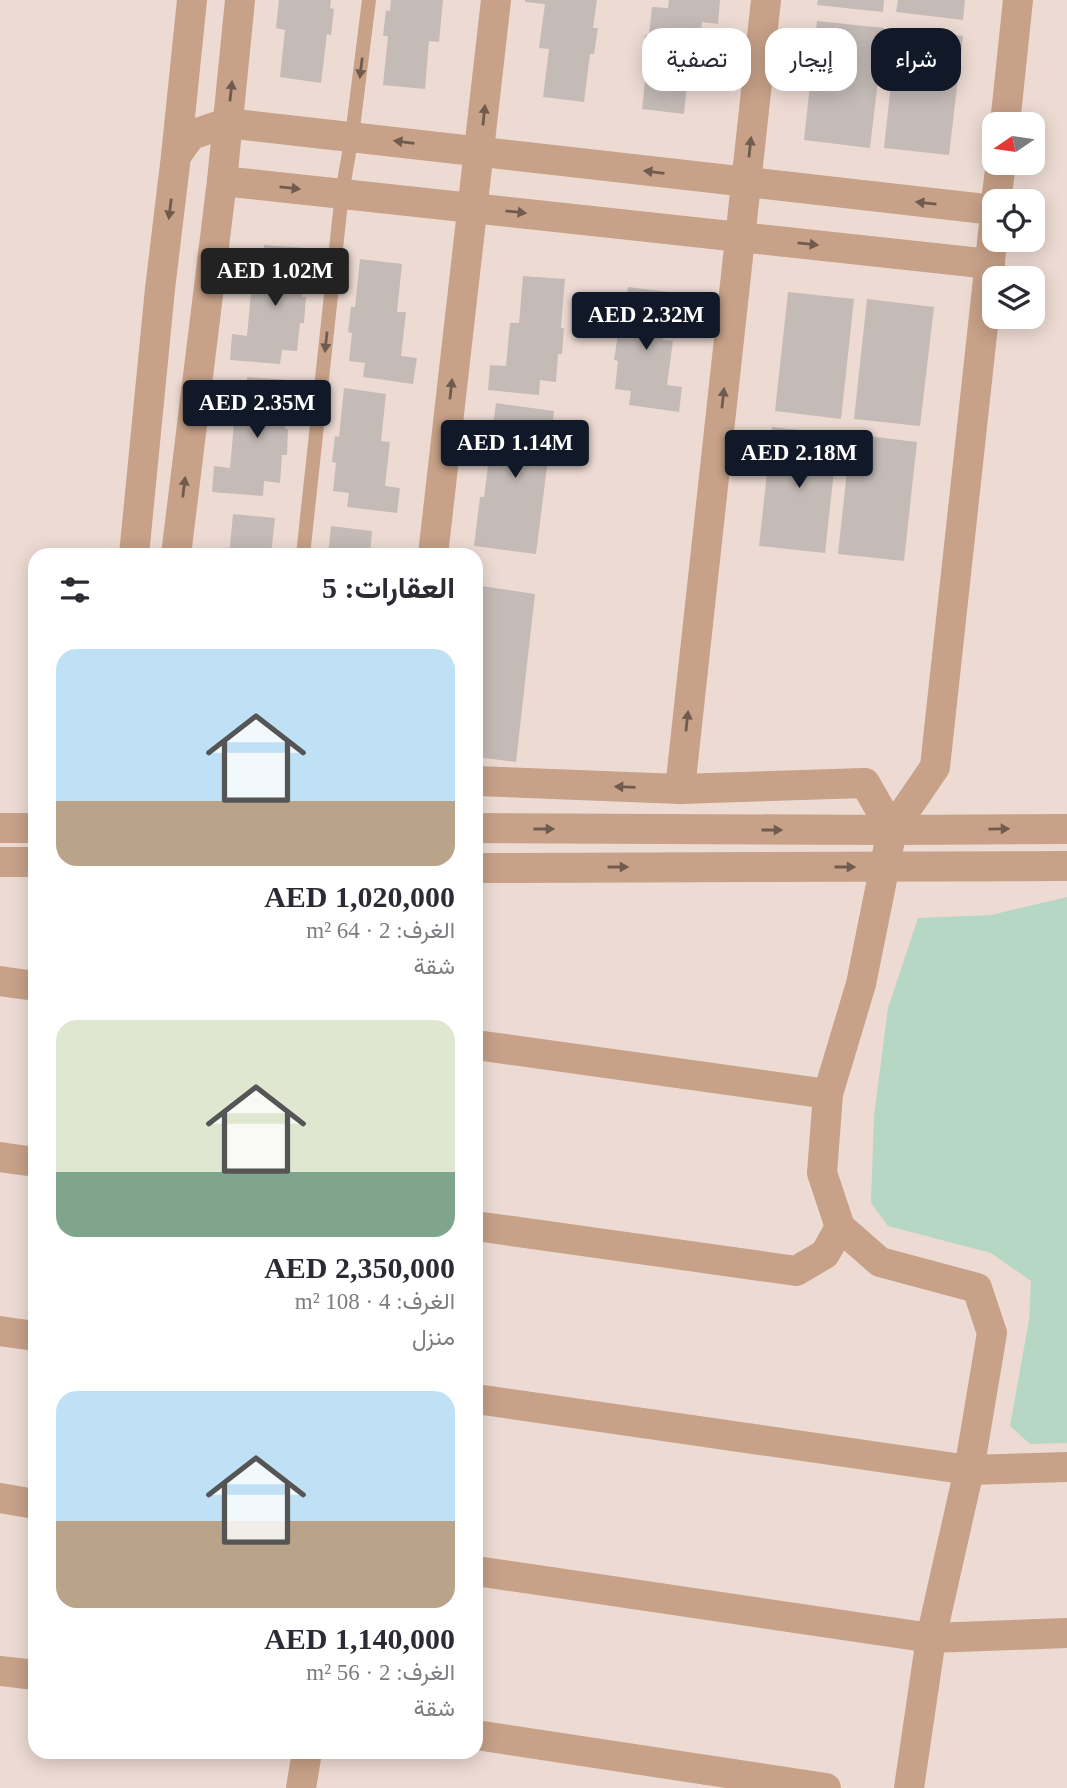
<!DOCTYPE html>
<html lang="ar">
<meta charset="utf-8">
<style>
body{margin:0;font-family:"Times New Roman",Vazirmatn,serif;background:#f7f7f7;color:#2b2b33;direction:rtl;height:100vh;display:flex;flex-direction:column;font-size:26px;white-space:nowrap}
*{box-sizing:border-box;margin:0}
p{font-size:23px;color:#7c7c81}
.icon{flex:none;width:38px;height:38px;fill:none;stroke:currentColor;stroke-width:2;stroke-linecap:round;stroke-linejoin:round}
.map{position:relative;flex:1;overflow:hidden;direction:ltr}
.drawer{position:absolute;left:28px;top:548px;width:455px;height:1211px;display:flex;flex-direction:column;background:#fff;border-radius:21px;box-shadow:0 4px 18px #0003;direction:rtl}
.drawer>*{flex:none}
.top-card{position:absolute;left:504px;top:28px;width:457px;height:63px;direction:rtl;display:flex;gap:14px}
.needle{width:46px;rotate:257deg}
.buttons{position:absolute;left:982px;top:112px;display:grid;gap:14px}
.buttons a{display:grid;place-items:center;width:63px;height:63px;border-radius:14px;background:#fff;box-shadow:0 4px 18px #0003;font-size:35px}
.price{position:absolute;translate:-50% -60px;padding:0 16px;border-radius:7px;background:#111827;color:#fff;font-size:23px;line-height:46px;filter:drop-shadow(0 2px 4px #0008)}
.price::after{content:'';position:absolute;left:50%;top:42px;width:21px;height:16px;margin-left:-10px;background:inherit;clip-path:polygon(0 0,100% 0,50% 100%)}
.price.current{background:#222;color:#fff}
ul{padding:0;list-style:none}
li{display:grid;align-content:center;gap:14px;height:371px;padding:0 28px}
li span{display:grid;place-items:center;height:217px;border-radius:21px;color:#555}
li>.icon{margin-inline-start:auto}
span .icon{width:126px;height:126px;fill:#fffc;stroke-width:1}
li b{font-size:30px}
h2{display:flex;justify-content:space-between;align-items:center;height:84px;padding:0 28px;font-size:30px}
.chip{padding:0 24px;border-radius:21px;background:#fff;box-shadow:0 4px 18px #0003;font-size:24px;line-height:63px}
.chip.current{background:#111827;color:#fff}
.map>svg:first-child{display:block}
</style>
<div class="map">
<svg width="1067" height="1788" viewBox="0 0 1067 1788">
<rect width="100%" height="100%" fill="#f0e7e2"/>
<path fill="#eddbd3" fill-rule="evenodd" d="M 0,0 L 1067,0 L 1067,1788 L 0,1788 ZM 994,124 L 1032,124 L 1032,163 L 994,163 ZM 994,201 L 1032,201 L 1032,240 L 994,240 ZM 994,278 L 1032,278 L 1032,317 L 994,317 ZM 35,555 L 476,555 L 476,1752 L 35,1752 Z"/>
<polygon fill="#b6d7c3" points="1067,897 1067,1443 1030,1444 1010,1426 1029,1320 1031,1281 991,1253 888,1226 871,1203 874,1116 888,1008 918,918 991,915"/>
<g fill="#c4bbb7">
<polygon points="279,0 331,0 330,8 334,9 331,35 327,34 321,83 280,77 285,30 276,28"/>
<polygon points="391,0 443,0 439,42 429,41 425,89 383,85 388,36 383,36 386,10 390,11"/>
<polygon points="525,0 597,0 593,28 598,28 594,54 590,54 584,102 543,97 549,49 539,48 545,4 525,2"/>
<polygon points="669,0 720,0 718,24 702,22 698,67 689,65 684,114 642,109 647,61 643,61 645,35 649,35 652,7 668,8"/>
<polygon points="818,0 884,0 883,12 817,5"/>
<polygon points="898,0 965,0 963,20 896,12"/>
<polygon points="817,21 884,28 870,148 804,140"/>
<polygon points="897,28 963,36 949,155 884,148"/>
<polygon points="264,245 307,248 302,297 306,297 304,323 300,323 297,351 282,350 280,364 230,360 232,334 247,336 251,292 261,293"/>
<polygon points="360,259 402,264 397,312 406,312 401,356 417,358 413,384 363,377 365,363 349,361 352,333 348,332 351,307 355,307"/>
<polygon points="523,276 565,279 561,328 564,328 562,354 558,354 556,382 540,380 539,395 488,390 490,365 506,366 510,323 519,323"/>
<polygon points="628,287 669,292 663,340 673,341 667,385 682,387 679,412 629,405 631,391 615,389 618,361 614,360 618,334 621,335"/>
<polygon points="788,292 854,299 841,419 775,411"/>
<polygon points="867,299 934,307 920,426 854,419"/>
<polygon points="247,377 289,380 285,429 288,429 287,455 282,455 280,483 264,481 263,496 212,492 214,466 230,468 234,423 243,424"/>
<polygon points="344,388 386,394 381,441 390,442 385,486 400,488 397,513 347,507 349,493 333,491 336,463 332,462 335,436 339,437"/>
<polygon points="496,403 554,411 536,554 474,546 480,497 484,497"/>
<polygon points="772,427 838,434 825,553 759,546"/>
<polygon points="851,434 917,442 904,561 838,554"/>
<polygon points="233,514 275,518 271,555 229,555"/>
<polygon points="331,526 372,531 370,555 328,555"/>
<polygon points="476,585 535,594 516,762 476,757"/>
</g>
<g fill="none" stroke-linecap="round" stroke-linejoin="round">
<polyline stroke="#c7a188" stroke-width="14" points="303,555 342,193 352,136 369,0"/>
<g stroke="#c7a188" stroke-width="30">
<polyline points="1005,124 1018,0"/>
<polyline points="176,156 192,0"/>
<polyline points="222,181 990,264"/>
<polyline points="996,201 1001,163"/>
<polyline points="134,555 160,289 176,156 191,135 227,123 994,210"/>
<polyline points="176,555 222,181 240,0"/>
<polyline points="433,555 496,0"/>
<polyline points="476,781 680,789 865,783 892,830 861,984 828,1094"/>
<polyline points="680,789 766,0"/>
<polyline points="0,828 35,828"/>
<polyline points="476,828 892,830 1067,829"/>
<polyline points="892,830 935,767 994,224"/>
<polyline points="0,862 35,862"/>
<polyline points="476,868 1067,866"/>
<polyline points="0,981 35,986"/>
<polyline points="476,1045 828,1094 822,1173 840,1227 880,1262 977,1288 992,1333 969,1470 931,1638 909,1788"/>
<polyline points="0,1157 35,1162"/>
<polyline points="476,1226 796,1271 825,1254 840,1227"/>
<polyline points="0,1331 35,1336"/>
<polyline points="476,1399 969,1470 1067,1467"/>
<polyline points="0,1498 35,1504"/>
<polyline points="476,1571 931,1638 1067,1633"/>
<polyline points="0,1671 35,1675"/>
<polyline points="476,1735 826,1788"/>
<polyline points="301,1788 307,1752"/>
</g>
</g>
<defs><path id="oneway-solid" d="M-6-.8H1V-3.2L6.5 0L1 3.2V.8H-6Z" transform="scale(1.75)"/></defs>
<g fill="#705c4e">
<use href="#oneway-solid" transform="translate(361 68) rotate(97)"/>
<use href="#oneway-solid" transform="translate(231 91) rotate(-84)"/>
<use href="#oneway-solid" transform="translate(484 115) rotate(-84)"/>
<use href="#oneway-solid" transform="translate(404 142) rotate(-173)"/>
<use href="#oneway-solid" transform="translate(750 147) rotate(-84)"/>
<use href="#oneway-solid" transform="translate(654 172) rotate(-173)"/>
<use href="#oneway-solid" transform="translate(290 188) rotate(6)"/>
<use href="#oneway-solid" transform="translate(926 203) rotate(-174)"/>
<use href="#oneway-solid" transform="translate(170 209) rotate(97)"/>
<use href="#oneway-solid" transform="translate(516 212) rotate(6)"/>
<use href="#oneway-solid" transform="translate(808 244) rotate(6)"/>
<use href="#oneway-solid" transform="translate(326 342) rotate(96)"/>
<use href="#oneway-solid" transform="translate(451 389) rotate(-84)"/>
<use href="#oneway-solid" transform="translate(723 398) rotate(-84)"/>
<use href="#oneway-solid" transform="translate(184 487) rotate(-83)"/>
<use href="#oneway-solid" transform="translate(687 721) rotate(-84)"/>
<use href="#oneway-solid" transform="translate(625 787) rotate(-178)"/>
<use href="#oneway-solid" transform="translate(544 829)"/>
<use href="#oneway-solid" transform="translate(999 829) rotate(-1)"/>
<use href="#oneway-solid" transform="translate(772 830)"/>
<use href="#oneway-solid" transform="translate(618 867)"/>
<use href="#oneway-solid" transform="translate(845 867)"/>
</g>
</svg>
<div class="buttons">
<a><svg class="needle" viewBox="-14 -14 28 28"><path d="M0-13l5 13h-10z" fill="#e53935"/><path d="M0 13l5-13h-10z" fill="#7c7c81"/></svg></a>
<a><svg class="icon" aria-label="locate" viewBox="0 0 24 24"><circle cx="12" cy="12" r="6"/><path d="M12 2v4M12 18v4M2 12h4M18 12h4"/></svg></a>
<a><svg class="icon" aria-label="layers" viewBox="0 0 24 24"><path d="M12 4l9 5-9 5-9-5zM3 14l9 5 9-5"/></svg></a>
</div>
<b class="price current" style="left:275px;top:308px">AED 1.02M</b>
<b class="price" style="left:646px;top:352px">AED 2.32M</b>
<b class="price" style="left:257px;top:440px">AED 2.35M</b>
<b class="price" style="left:515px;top:480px">AED 1.14M</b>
<b class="price" style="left:799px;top:490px">AED 2.18M</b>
<div class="top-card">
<a class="chip current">شراء</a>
<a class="chip">إيجار</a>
<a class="chip">تصفية</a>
</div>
<section class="drawer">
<h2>العقارات: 5<svg class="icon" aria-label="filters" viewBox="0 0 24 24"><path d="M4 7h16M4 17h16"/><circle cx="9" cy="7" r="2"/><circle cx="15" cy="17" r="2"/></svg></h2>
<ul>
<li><span style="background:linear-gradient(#bfe0f5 70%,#b9a48a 0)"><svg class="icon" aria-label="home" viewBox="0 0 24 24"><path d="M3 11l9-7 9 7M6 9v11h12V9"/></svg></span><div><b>AED 1,020,000</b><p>الغرف: 2 · 64 m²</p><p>شقة</p></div></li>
<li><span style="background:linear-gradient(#dfe7d0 70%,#7fa58c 0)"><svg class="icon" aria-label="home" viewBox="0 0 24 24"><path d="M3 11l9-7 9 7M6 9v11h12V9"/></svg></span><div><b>AED 2,350,000</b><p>الغرف: 4 · 108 m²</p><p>منزل</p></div></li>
<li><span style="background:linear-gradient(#bfe0f5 60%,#b9a48a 0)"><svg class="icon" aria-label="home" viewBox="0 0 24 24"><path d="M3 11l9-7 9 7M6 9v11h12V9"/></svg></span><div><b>AED 1,140,000</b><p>الغرف: 2 · 56 m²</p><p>شقة</p></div></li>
</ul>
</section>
</div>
